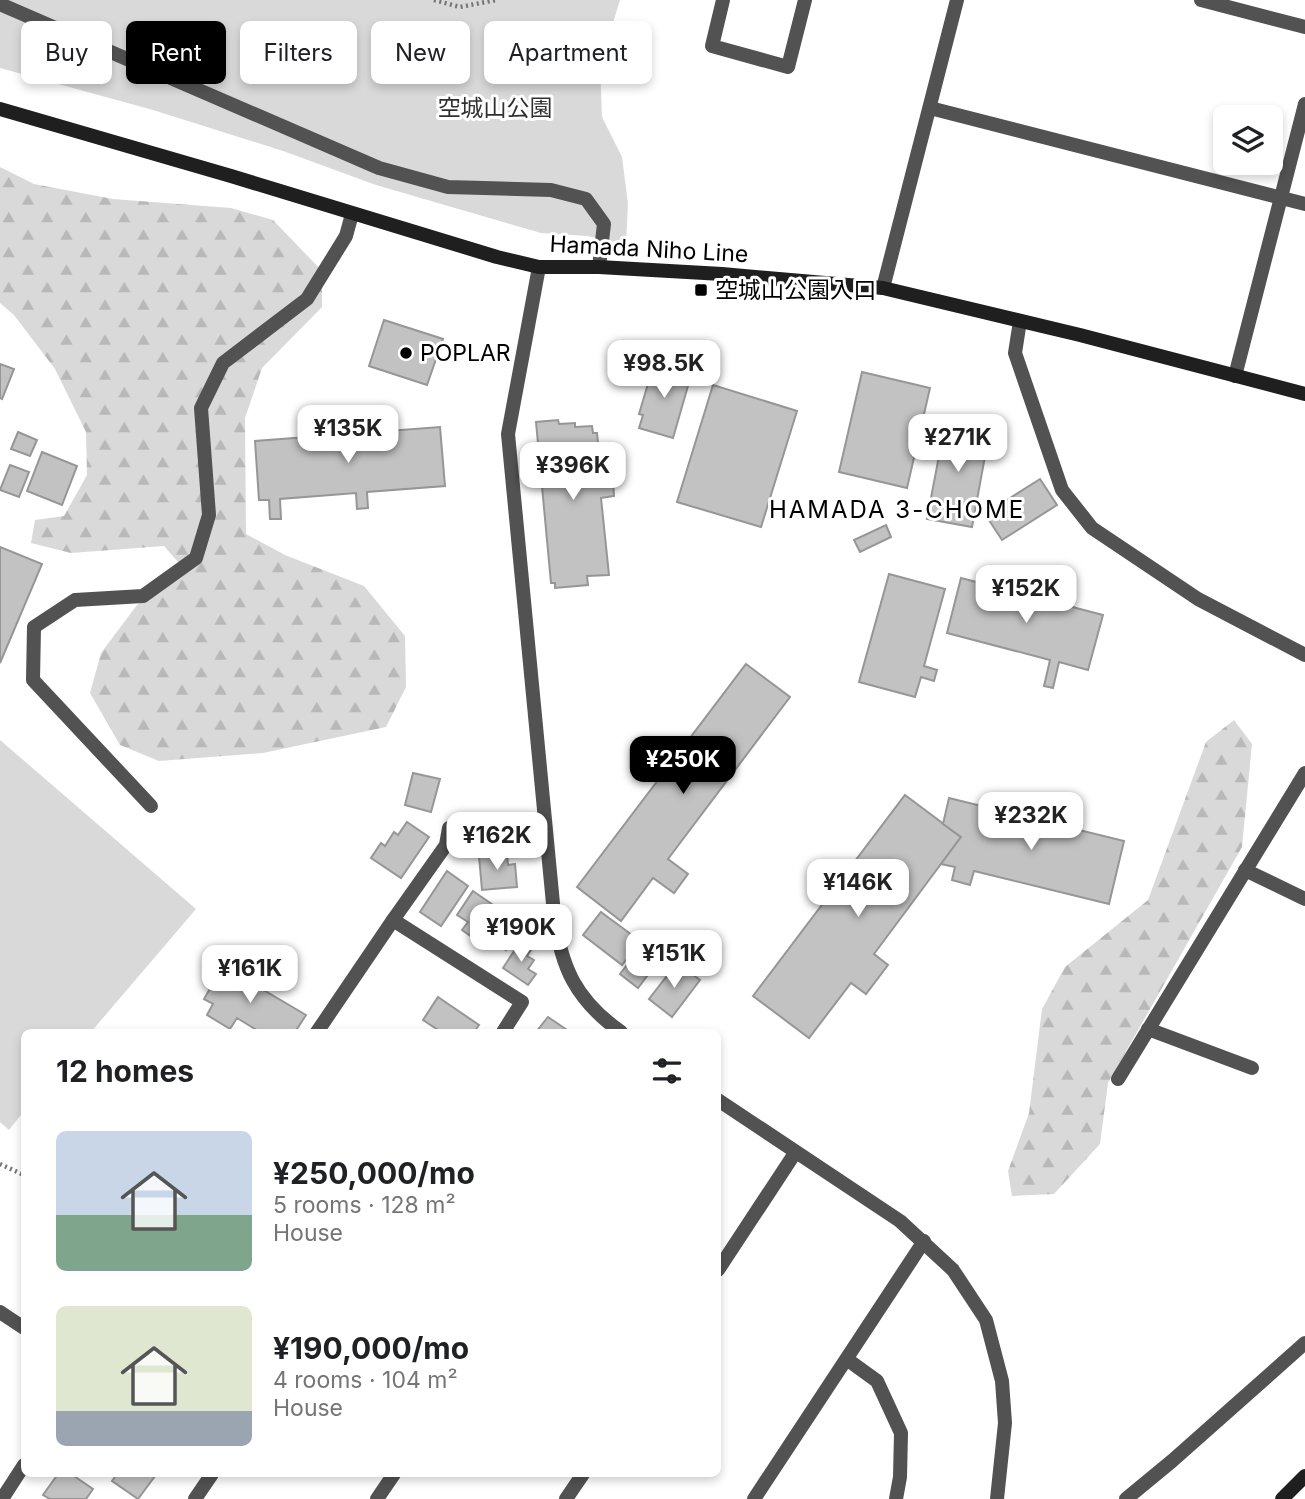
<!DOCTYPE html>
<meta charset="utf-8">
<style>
body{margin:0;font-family:Inter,"Noto Sans JP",sans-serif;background:#f6f6f6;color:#202124;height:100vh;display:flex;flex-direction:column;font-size:26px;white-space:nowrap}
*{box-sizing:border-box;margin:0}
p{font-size:23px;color:#757577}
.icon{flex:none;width:38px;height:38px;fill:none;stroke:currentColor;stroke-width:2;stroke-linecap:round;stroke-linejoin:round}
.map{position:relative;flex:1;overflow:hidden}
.details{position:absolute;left:21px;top:1029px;width:700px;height:448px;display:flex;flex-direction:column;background:#fff;border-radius:10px;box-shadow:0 4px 10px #0003}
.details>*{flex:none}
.hud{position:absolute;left:21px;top:21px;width:700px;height:63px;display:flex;gap:14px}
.fabs{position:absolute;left:1213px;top:105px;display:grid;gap:14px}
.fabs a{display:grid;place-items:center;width:70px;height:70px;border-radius:10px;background:#fff;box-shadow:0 4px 10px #0003;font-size:35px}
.price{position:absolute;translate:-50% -60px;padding:0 16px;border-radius:14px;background:#fff;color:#222;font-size:23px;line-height:46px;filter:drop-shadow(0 2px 4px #0008)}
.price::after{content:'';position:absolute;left:50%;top:42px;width:21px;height:16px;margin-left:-10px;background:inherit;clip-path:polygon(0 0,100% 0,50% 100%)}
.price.on{background:#000;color:#fff}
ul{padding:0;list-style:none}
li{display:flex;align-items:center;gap:21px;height:175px;padding:0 35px}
li span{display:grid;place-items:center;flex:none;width:196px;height:140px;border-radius:10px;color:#555}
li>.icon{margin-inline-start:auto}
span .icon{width:84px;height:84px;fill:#fffc;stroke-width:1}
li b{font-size:30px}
h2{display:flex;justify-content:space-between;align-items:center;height:84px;padding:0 35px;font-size:30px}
.chip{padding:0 24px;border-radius:10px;background:#fff;box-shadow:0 4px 10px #0003;font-size:24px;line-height:63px}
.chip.on{background:#000;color:#fff}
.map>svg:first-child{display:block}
</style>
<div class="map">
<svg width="1305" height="1499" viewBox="0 0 1305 1499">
<defs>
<pattern id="forest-firs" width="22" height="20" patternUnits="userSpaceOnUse" patternTransform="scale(1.75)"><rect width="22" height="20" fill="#d9d9d9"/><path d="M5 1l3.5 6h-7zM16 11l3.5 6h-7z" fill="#b8b8b8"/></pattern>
</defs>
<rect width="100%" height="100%" fill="#fff"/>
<g fill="url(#forest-firs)">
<polygon points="0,167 34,184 113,199 231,208 273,220 322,271 322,307 262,368 245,418 246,534 285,555 364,586 405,636 406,687 386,727 263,753 159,761 120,745 90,693 101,653 137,605 185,570 164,546 71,553 31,543 35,520 64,516 87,475 86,432 55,369 14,315 0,303"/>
<polygon points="1234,720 1252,744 1242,847 1108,1083 1100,1144 1054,1194 1012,1196 1008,1171 1029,1113 1042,1009 1065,967 1148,900 1206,742"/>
</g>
<g fill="#d9d9d9">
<polygon points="0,0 620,0 600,65 602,117 622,157 628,204 626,244 587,236 541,233 376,185 283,151 153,110 0,68"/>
<polygon points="0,740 196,909 91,1032 24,1032 24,1111 9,1130 0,1122"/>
</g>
<g fill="#c2c2c2" stroke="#969696" stroke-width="2">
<polygon points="384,320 443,339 427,385 369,366"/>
<polygon points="658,362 692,372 673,438 639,428 643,415 639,414 650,377 654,378"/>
<polygon points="0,364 14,369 2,399 0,398"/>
<polygon points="862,372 930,388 907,488 839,472"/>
<polygon points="713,385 797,411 761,527 677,502"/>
<polygon points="946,419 968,424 980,430 988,440 972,527 927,519"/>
<polygon points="558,420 559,424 575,423 575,427 592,426 593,433 597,433 602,482 613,481 614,496 601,498 609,575 587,576 588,585 555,588 555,583 551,583 536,422"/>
<polygon points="440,427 445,486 367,492 368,508 357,509 356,493 280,499 281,519 270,519 269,500 259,500 255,441"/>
<polygon points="18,432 37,440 30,456 11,449"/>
<polygon points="42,452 77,466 62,505 27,491"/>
<polygon points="10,465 29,472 19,497 0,490"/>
<polygon points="1040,479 1057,505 1002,540 985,514"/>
<polygon points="886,525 891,537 860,552 854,540"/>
<polygon points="0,547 42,564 0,663"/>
<polygon points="889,574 945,589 924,666 937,670 934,681 921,677 915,697 859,682"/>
<polygon points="961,578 1103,615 1088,670 1059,662 1053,688 1044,686 1050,660 947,633"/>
<polygon points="746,664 790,697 668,859 688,874 674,893 653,878 621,921 577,887"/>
<polygon points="413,773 440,779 431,812 405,805"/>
<polygon points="905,795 961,837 874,954 888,965 866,994 851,983 809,1038 753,996"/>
<polygon points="949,798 1124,841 1109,904 974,871 970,885 952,880 955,867 941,864 961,837 943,824"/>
<polygon points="407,822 429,837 401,878 371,858 381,843 385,846 394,832 398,835"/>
<polygon points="507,853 508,865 515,864 517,887 482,890 479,856"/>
<polygon points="447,871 468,886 441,926 420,912"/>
<polygon points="473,891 496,907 475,939 462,930 468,922 457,915"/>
<polygon points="601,912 640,941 622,965 583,935"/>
<polygon points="498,913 521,929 506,950 484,935"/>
<polygon points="520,942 531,950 527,956 534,960 528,969 536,974 528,985 503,968"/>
<polygon points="644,943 662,956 638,988 620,974"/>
<polygon points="677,963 700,980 672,1017 649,999"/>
<polygon points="223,966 306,1015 295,1032 260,1032 237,1018 230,1029 207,1015 213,1004 204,999"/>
<polygon points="438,997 479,1025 474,1032 441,1032 423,1020"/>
<polygon points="548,1017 570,1032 536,1032"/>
<polygon points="58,1474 71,1474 93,1489 86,1499 50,1499 43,1495"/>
<polygon points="117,1474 151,1474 155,1476 138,1499 112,1481"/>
</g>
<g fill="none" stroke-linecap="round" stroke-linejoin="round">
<g stroke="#747474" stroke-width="4.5" stroke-dasharray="2 3.5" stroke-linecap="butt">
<polyline points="434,0 460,7 496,0"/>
<polyline points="0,1164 24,1175"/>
</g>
<g stroke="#525252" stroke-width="14">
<polyline points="0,4 379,168 448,187 551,190 586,199 604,224 599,267"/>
<polyline points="151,806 33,680 34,627 75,600 143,596 196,558 209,515 201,408 223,363 307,299 346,236 352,214"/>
</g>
<g stroke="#525252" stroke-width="14">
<polyline points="723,0 712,46 788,67 805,0"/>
<polyline points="1201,0 1305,27"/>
<polyline points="930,108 1305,204"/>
<polyline points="883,288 957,0"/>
<polyline points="1020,321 1015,353 1062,490 1092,528 1198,599 1305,655"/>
<polyline points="1235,376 1305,104"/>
<polyline points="1245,870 1305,899"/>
<polyline points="393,920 446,845 449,828"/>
<polyline points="1148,1029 1252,1068"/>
<polyline points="317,1032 393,920 522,1002 503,1032"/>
<polyline points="1118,1079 1305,773"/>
<polyline points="718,1270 795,1153"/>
<polyline points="0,1312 24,1328"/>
<polyline points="848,1360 877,1381 901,1433 900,1477 896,1499"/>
<polyline points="2,1499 24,1465"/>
<polyline points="195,1499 212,1474"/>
<polyline points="377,1499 394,1474"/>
<polyline points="566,1499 583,1474"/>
<polyline points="754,1499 924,1241"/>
<polyline points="1126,1499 1172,1461 1305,1343"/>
</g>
<g stroke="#525252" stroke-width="14">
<path d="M 539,267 L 508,434 L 554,914 C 561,968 576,1000 621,1032"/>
<polyline points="718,1100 900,1221 953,1270 986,1320 1002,1381 1005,1423 997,1499"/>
</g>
<g stroke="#1f1f1f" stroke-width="14">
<polyline points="0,109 231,176 497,257 539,267 599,267 722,274 883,288 1080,335 1305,394"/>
<polyline points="1282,1499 1305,1476"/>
</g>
</g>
<g fill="#000" stroke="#fff" stroke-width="2.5">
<rect x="694" y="283" width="14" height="14" rx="3.5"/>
<circle cx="406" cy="353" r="7"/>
</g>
<g text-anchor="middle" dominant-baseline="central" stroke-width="6" stroke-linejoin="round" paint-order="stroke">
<g font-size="23" fill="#303030" stroke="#fff">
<text x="495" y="108">空城山公園</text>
</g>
<g font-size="23" fill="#000" stroke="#fff">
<text transform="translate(649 249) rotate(3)">Hamada Niho Line</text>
</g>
<g font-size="23" fill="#000" stroke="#fff" text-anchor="start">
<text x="715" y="290">空城山公園入口</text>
<text x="420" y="353">POPLAR</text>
</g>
<g font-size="24" letter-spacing="2" fill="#000" stroke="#fff">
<text x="897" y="509">HAMADA 3-CHOME</text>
</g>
</g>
</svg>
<div class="fabs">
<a><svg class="icon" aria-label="layers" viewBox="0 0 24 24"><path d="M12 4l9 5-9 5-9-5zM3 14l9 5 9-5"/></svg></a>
</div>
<b class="price" style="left:664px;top:400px">¥98.5K</b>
<b class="price" style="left:348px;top:465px">¥135K</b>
<b class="price" style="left:958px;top:474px">¥271K</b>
<b class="price" style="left:573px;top:502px">¥396K</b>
<b class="price" style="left:1026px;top:625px">¥152K</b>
<b class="price on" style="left:683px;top:796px">¥250K</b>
<b class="price" style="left:1031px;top:852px">¥232K</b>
<b class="price" style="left:497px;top:872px">¥162K</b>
<b class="price" style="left:858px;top:919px">¥146K</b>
<b class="price" style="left:521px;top:964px">¥190K</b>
<b class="price" style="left:674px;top:990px">¥151K</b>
<b class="price" style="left:250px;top:1005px">¥161K</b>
<div class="hud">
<a class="chip">Buy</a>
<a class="chip on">Rent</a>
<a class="chip">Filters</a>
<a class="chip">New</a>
<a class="chip">Apartment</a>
</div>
<section class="details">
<h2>12 homes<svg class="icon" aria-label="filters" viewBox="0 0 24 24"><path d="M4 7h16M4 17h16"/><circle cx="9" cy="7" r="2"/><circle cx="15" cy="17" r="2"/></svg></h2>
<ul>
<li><span style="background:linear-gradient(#c9d6e8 60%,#7fa58c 0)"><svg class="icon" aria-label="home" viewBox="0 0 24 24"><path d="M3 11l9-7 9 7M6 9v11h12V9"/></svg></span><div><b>¥250,000/mo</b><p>5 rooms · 128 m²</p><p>House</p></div></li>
<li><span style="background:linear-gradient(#dfe7d0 75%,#9aa5b1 0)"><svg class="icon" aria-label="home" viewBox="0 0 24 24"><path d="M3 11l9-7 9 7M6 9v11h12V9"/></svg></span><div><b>¥190,000/mo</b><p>4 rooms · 104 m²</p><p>House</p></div></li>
</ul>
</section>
</div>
